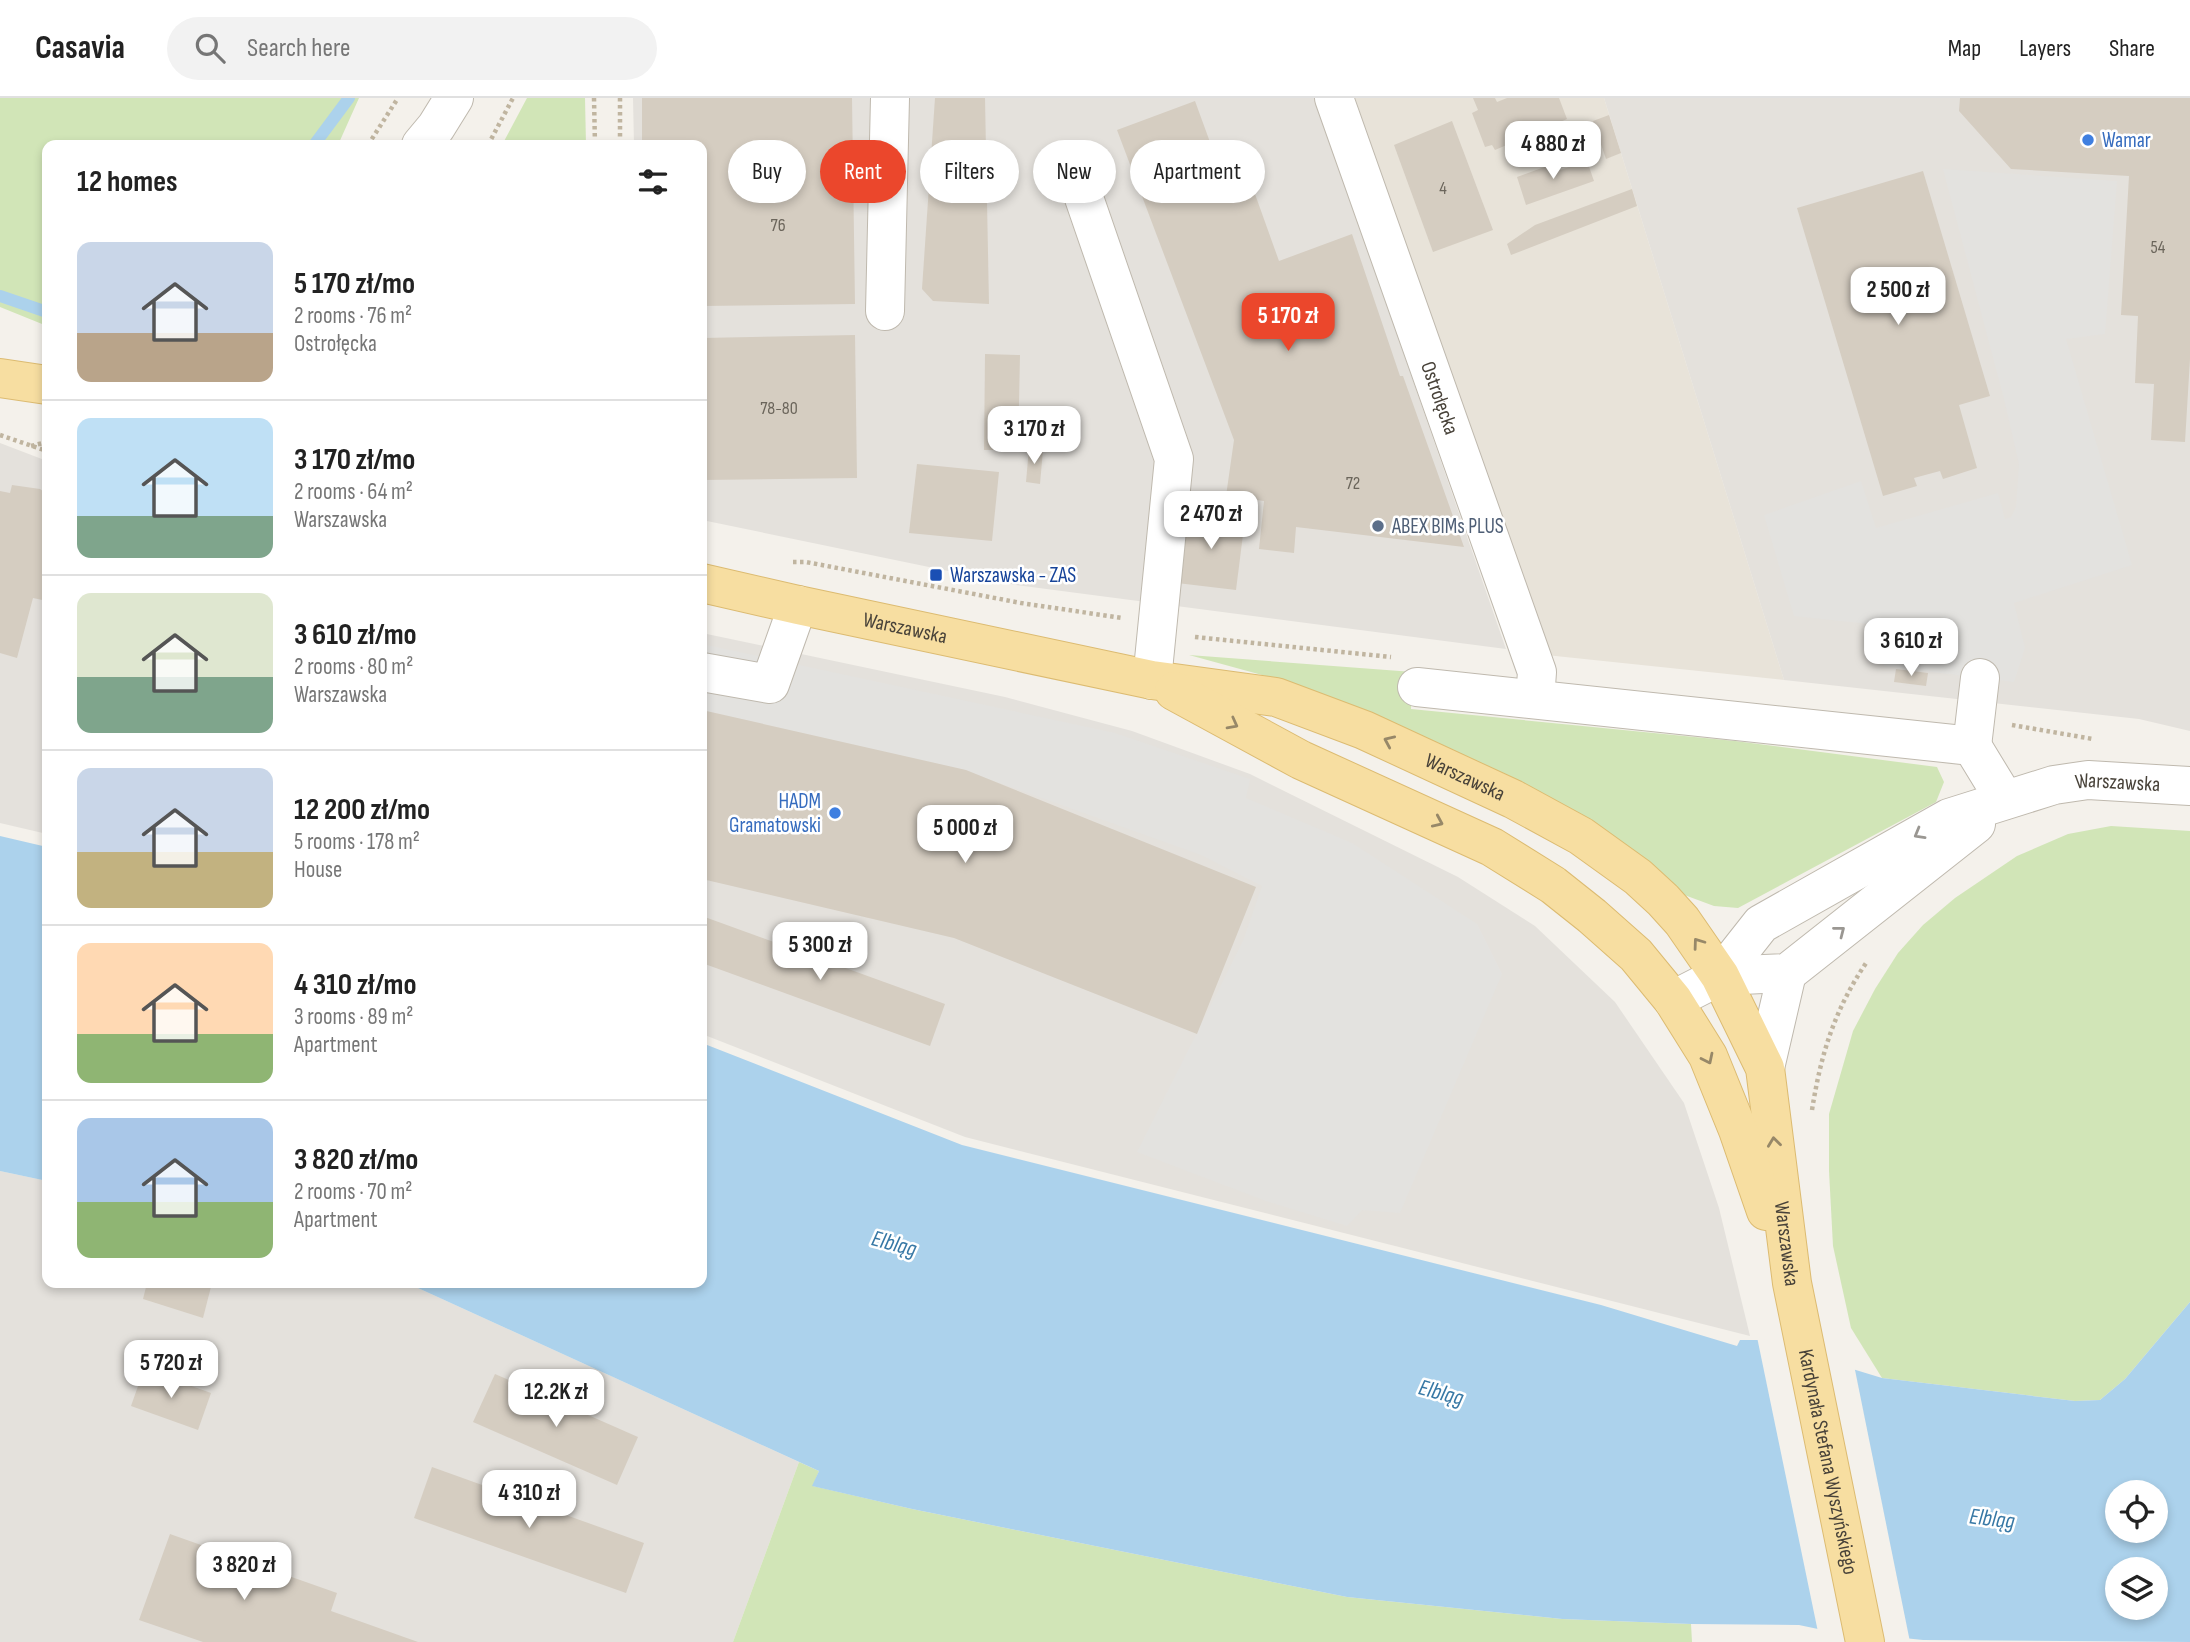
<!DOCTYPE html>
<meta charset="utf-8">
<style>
body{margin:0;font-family:"Sofia Sans Condensed",sans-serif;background:#f2f2f2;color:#222;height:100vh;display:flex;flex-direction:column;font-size:26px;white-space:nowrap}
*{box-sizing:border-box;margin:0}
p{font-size:23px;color:#767676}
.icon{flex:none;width:38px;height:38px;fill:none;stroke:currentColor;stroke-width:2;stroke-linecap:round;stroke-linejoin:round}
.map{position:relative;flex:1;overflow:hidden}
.details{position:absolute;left:42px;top:42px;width:665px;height:1148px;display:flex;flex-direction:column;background:#fff;border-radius:14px;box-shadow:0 4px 10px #0003}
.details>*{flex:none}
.banner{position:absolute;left:728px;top:42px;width:665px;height:63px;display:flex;gap:14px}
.tools{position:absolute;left:2105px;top:1382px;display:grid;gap:14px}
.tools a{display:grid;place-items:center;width:63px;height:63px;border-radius:50%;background:#fff;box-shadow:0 4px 10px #0003;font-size:35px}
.price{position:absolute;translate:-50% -60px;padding:0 16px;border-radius:14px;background:#fff;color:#222;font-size:23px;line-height:46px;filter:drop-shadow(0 2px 4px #0008)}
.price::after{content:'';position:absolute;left:50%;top:42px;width:21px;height:16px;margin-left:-10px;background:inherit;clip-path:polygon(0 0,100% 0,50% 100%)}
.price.on{background:#eb472c;color:#fff}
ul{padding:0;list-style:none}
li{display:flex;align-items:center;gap:21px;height:175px;padding:0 35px}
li+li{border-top:2px solid #e0e0e0}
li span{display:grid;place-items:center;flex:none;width:196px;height:140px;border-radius:14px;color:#555}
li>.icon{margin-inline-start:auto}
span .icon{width:84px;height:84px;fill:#fffc;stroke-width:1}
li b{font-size:30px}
h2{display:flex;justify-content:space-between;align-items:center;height:84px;padding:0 35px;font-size:30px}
.pill{padding:0 24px;border-radius:32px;background:#fff;box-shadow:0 4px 10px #0003;font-size:24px;line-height:63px}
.pill.on{background:#eb472c;color:#fff}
header{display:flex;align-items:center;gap:42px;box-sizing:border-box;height:98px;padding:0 35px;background:#fff;border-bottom:2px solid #e0e0e0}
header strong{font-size:33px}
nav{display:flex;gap:38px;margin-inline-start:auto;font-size:24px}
.search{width:490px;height:63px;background:#f2f2f2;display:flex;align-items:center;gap:18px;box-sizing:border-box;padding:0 24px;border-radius:38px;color:#767676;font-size:26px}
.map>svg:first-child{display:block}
</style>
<header>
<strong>Casavia</strong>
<div class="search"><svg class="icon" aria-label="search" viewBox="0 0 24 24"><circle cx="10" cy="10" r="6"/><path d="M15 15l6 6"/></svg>Search here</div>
<nav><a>Map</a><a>Layers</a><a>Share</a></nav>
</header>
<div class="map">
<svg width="2190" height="1544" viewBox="0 0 2190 1544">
<rect width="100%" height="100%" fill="#f4f1eb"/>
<polygon fill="#e8e3d9" points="1355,0 1604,0 1784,582 1546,557"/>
<g fill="#e4e1dc">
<polygon points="633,0 1315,0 1506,551 1016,487 702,422 702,47 634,47"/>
<polygon points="1604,0 2190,0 2190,633 2139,621 1784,582"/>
<polygon points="0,345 47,363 47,736 0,725"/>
<polygon points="702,535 1005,599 1132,633 1250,676 1458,779 1535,828 1615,904 1684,1005 1719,1110 1750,1238 965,1039 702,936"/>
<polygon points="0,1073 47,1083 47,1185 407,1185 799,1364 733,1544 0,1544"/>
</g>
<g fill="#d1e5b7">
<polygon points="0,0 359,0 338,47 47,47 47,228 0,209"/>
<polygon points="527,0 585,0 586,47 502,47"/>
<polygon points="1189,557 1413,574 1411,611 1735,643 1937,669 1944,684 1936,704 1738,810 1714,808 1679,795 1291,585"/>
<polygon points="2111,728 2190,733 2190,1204 2125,1281 2100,1302 2075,1303 1882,1280 1851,1230 1833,1148 1829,1073 1829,1016 1853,933 1875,891 1898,855 1923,827 1955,800 2017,758 2068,736"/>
<polygon points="799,1364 819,1373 813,1388 912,1411 1347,1499 1562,1521 1691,1526 1692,1544 733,1544"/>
</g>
<g fill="#e3e2df">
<polygon points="1943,71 2117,83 2105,236 2066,241 2132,467 2014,505 2025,550 2014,584 1884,568 1887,528 1794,518 1764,417 1861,383 1876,430 1998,395 2005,421 2011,419 2016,409 2019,366 2004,301"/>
<polygon points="702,546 1115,635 1250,681 1246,700 1352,745 1477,826 1502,876 1400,1115 1362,1112 1347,1128 1266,1103 1137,1054 1243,843 1262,788 1201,757 966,673 702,612"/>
</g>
<g fill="#acd2ec" fill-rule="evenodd">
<polygon points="0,738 47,749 47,1083 0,1073"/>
<path d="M 702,945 L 962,1047 L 1601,1207 L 1737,1248 L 1740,1242 L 1758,1242 L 1882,1280 L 2075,1303 L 2100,1302 L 2125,1281 L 2190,1204 L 2190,1544 L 1923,1542 L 1818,1531 L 1799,1527 L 1691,1526 L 1562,1521 L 1347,1499 L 912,1411 L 812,1388 L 819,1373 L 407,1185 L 702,1185 ZM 2118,1395 L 2156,1395 L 2156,1433 L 2118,1433 ZM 2118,1472 L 2156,1472 L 2156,1510 L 2118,1510 Z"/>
</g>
<polygon fill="#f4f1eb" points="1757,1239 1854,1267 1910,1544 1818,1534"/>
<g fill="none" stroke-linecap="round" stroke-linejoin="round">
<g stroke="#acd2ec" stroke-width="12">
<polyline points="314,47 349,0"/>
<polyline points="0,198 47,214"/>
</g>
</g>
<g fill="#d5cdc1">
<polygon points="642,0 852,0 855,206 702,208 702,47 642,47"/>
<polygon points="935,0 985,0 989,206 933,203 922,191"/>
<polygon points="1473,0 1495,0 1497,4 1507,0 1559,0 1567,21 1495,52 1492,47 1485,49 1472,15 1478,12"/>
<polygon points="1960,0 2190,0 2190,261 2185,344 2151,342 2154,286 2135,285 2138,218 2121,217 2129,78 2011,71 1959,13"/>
<polygon points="1195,3 1218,66 1241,57 1279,163 1352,136 1400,278 1403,278 1464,449 1296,429 1294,455 1259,451 1264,403 1226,398 1234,342 1117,32"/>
<polygon points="1609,17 1621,55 1606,61 1593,23"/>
<polygon points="1452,23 1493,132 1433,154 1394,47"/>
<polygon points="1587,63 1594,83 1526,107 1517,79 1558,64 1560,72"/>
<polygon points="1923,73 1990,298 1959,307 1977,370 1943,381 1940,373 1914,380 1917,388 1883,398 1797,110"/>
<polygon points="1632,91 1637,108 1511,157 1507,146 1535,127"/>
<polygon points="855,237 857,380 702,382 702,240"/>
<polygon points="985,256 1020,257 1018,352 984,352"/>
<polygon points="1029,350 1043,352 1040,386 1026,384"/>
<polygon points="917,366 999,374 992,443 909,435"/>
<polygon points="12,387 40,391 47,396 47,503 33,500 17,560 0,555 0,393 10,395"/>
<polygon points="1186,414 1245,421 1236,492 1177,485"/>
<polygon points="1896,571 1928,575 1926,588 1894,584"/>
<polygon points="702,612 966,672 1256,789 1197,936 954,840 702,781"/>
<polygon points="702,818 945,906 930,948 702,865"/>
<polygon points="147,1185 212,1185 203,1220 143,1201"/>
<polygon points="144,1271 211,1295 198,1332 131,1308"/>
<polygon points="495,1276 638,1339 617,1387 473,1324"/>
<polygon points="432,1369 644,1445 626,1495 414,1420"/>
<polygon points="170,1436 337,1495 331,1513 418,1544 203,1544 139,1522"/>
</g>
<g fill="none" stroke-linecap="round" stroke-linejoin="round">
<defs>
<g id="minor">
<path id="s1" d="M 1334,0 L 1537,574 L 1535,601"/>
<polyline points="421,47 436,29 454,0"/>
<polyline points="1082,94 1174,361 1152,582"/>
<polyline points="885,213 890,0"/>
<polyline points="702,574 770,586 798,507"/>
<polyline points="1417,589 1972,648 2005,702"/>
<polyline points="1972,648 1980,580"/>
<polyline points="1720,878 1787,875 1976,726"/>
<path id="s2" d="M 1673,902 L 1720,878 L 1761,826 L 1949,720 L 2054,687 L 2088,682 L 2190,688"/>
<polyline points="1765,970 1787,875"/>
</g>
<g id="major">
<polyline points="0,280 47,287"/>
<path id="s3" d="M 702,485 L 798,507 L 1152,582 L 1276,599 L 1364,632 L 1513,701 L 1581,738 L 1638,779 L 1663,802 L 1682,823 L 1720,878 L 1765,970 L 1792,1185 L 1865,1544"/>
<polyline points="1174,593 1301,662 1492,749 1553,787 1592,818 1636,857 1673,902 1708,958 1738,1032 1766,1113"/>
</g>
</defs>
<use href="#minor" stroke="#bfb9ae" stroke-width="40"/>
<use href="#major" stroke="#dcbb71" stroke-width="40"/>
<g stroke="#c0b5a0" stroke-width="4.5" stroke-dasharray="3.5 3.5" stroke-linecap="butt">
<polyline points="594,0 595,47"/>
<polyline points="620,0 620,47"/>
<polyline points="368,47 398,0"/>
<polyline points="488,47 513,0"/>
<polyline points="0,337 47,353"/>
<polyline points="31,348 47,344"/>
<polyline points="793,464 806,464 1021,505 1122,520"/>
<polyline points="1195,539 1391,559"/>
<polyline points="2012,627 2093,641"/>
<path d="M 1812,1012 C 1821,956 1834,913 1866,865"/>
</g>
<use href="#minor" stroke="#fff" stroke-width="38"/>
<use href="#major" stroke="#f7dea1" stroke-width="38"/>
</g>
<defs><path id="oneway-chevron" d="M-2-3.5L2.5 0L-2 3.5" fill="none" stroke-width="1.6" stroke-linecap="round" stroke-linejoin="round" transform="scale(1.75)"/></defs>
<g stroke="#978868">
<use href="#oneway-chevron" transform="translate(1233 626) rotate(28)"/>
<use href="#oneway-chevron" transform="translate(1389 643) rotate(-156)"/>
<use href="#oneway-chevron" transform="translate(1438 724) rotate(24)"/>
<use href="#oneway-chevron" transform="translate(1698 845) rotate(-126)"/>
<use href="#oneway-chevron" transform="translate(1708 961) rotate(64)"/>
<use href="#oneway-chevron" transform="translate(1774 1044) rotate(-97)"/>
</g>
<g stroke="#9a9792">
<use href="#oneway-chevron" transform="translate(1919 736) rotate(150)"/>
<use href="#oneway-chevron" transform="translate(1840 833) rotate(-38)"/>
</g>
<g fill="#3f7fe0" stroke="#fff" stroke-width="2.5">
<circle cx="2088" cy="42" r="7"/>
<circle cx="835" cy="715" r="7"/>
</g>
<circle fill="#5c6f8a" stroke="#fff" stroke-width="2.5" cx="1378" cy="428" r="7"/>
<rect fill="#1a4fb4" stroke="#fff" stroke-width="2.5" x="929" y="470" width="14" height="14" rx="3.5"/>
<g text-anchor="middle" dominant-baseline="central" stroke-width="5" stroke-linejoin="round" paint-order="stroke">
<g font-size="18" fill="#6b655b">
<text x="1443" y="90">4</text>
<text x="778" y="127">76</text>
<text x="2158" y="149">54</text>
<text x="779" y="310">78-80</text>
<text x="1353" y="385">72</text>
</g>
<g font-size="21" fill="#366cbe" stroke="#fff" text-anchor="start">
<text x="2102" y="42">Wamar</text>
<text x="821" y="703" text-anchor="end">HADM<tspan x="821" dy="24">Gramatowski</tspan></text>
</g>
<g font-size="21" fill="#484239" stroke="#fff">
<text stroke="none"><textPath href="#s1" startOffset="318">Ostrołęcka</textPath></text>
<text stroke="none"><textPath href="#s3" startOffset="208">Warszawska</textPath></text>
<text stroke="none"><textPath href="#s3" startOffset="791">Warszawska</textPath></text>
<text stroke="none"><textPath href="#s2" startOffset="509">Warszawska</textPath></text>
<text stroke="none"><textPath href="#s3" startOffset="1400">Warszawska</textPath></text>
<text stroke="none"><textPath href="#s3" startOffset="1622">Kardynała Stefana Wyszyńskiego</textPath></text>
</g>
<g font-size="21" fill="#4e5e75" stroke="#fff" text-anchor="start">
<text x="1392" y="428">ABEX BIMs PLUS</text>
</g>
<g font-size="21" fill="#164399" stroke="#fff" text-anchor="start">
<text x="950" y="477">Warszawska - ZAS</text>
</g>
<g font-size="23" font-style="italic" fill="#3778a5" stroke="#fff">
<text transform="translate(894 1146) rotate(15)">Elbląg</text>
<text transform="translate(1441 1295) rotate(15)">Elbląg</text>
<text transform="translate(1992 1421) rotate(7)">Elbląg</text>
</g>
</g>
</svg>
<div class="tools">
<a><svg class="icon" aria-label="locate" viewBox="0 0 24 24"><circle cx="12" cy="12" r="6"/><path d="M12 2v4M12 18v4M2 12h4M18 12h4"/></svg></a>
<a><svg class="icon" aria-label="layers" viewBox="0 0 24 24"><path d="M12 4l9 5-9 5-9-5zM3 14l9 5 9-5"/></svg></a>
</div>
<b class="price" style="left:1553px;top:83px">4 880 zł</b>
<b class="price" style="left:1898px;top:229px">2 500 zł</b>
<b class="price on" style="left:1288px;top:255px">5 170 zł</b>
<b class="price" style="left:1034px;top:368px">3 170 zł</b>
<b class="price" style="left:1211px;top:453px">2 470 zł</b>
<b class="price" style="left:1911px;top:580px">3 610 zł</b>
<b class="price" style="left:965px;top:767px">5 000 zł</b>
<b class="price" style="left:820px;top:884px">5 300 zł</b>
<b class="price" style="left:171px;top:1302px">5 720 zł</b>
<b class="price" style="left:556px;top:1331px">12.2K zł</b>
<b class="price" style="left:529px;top:1432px">4 310 zł</b>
<b class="price" style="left:244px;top:1504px">3 820 zł</b>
<div class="banner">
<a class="pill">Buy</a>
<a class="pill on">Rent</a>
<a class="pill">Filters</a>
<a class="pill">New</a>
<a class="pill">Apartment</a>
</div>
<section class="details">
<h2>12 homes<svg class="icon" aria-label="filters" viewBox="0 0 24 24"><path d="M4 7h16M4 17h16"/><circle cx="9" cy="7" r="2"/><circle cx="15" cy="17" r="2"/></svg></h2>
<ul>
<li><span style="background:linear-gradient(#c9d6e8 65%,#b9a48a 0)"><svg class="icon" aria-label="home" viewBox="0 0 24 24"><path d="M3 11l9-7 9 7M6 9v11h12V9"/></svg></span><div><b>5 170 zł/mo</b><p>2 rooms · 76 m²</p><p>Ostrołęcka</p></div></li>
<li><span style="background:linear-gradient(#bfe0f5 70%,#7fa58c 0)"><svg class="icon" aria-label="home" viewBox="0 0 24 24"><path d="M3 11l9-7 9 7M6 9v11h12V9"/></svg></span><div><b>3 170 zł/mo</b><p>2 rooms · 64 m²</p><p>Warszawska</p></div></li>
<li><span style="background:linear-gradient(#dfe7d0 60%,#7fa58c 0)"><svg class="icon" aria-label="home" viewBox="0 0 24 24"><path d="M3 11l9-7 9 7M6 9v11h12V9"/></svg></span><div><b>3 610 zł/mo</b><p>2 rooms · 80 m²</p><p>Warszawska</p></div></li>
<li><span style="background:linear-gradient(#c9d6e8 60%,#c2b280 0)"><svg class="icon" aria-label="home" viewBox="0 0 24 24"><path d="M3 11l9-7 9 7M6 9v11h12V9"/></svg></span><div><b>12 200 zł/mo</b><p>5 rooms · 178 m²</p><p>House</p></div></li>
<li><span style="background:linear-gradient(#ffd9b3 65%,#8fb573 0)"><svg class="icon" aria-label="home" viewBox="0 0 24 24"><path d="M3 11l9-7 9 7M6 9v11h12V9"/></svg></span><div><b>4 310 zł/mo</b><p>3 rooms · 89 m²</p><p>Apartment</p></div></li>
<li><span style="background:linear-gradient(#a9c7e8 60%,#8fb573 0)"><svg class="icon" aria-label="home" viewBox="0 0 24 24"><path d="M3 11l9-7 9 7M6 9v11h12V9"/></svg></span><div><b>3 820 zł/mo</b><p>2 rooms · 70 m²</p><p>Apartment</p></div></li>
</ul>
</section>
</div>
